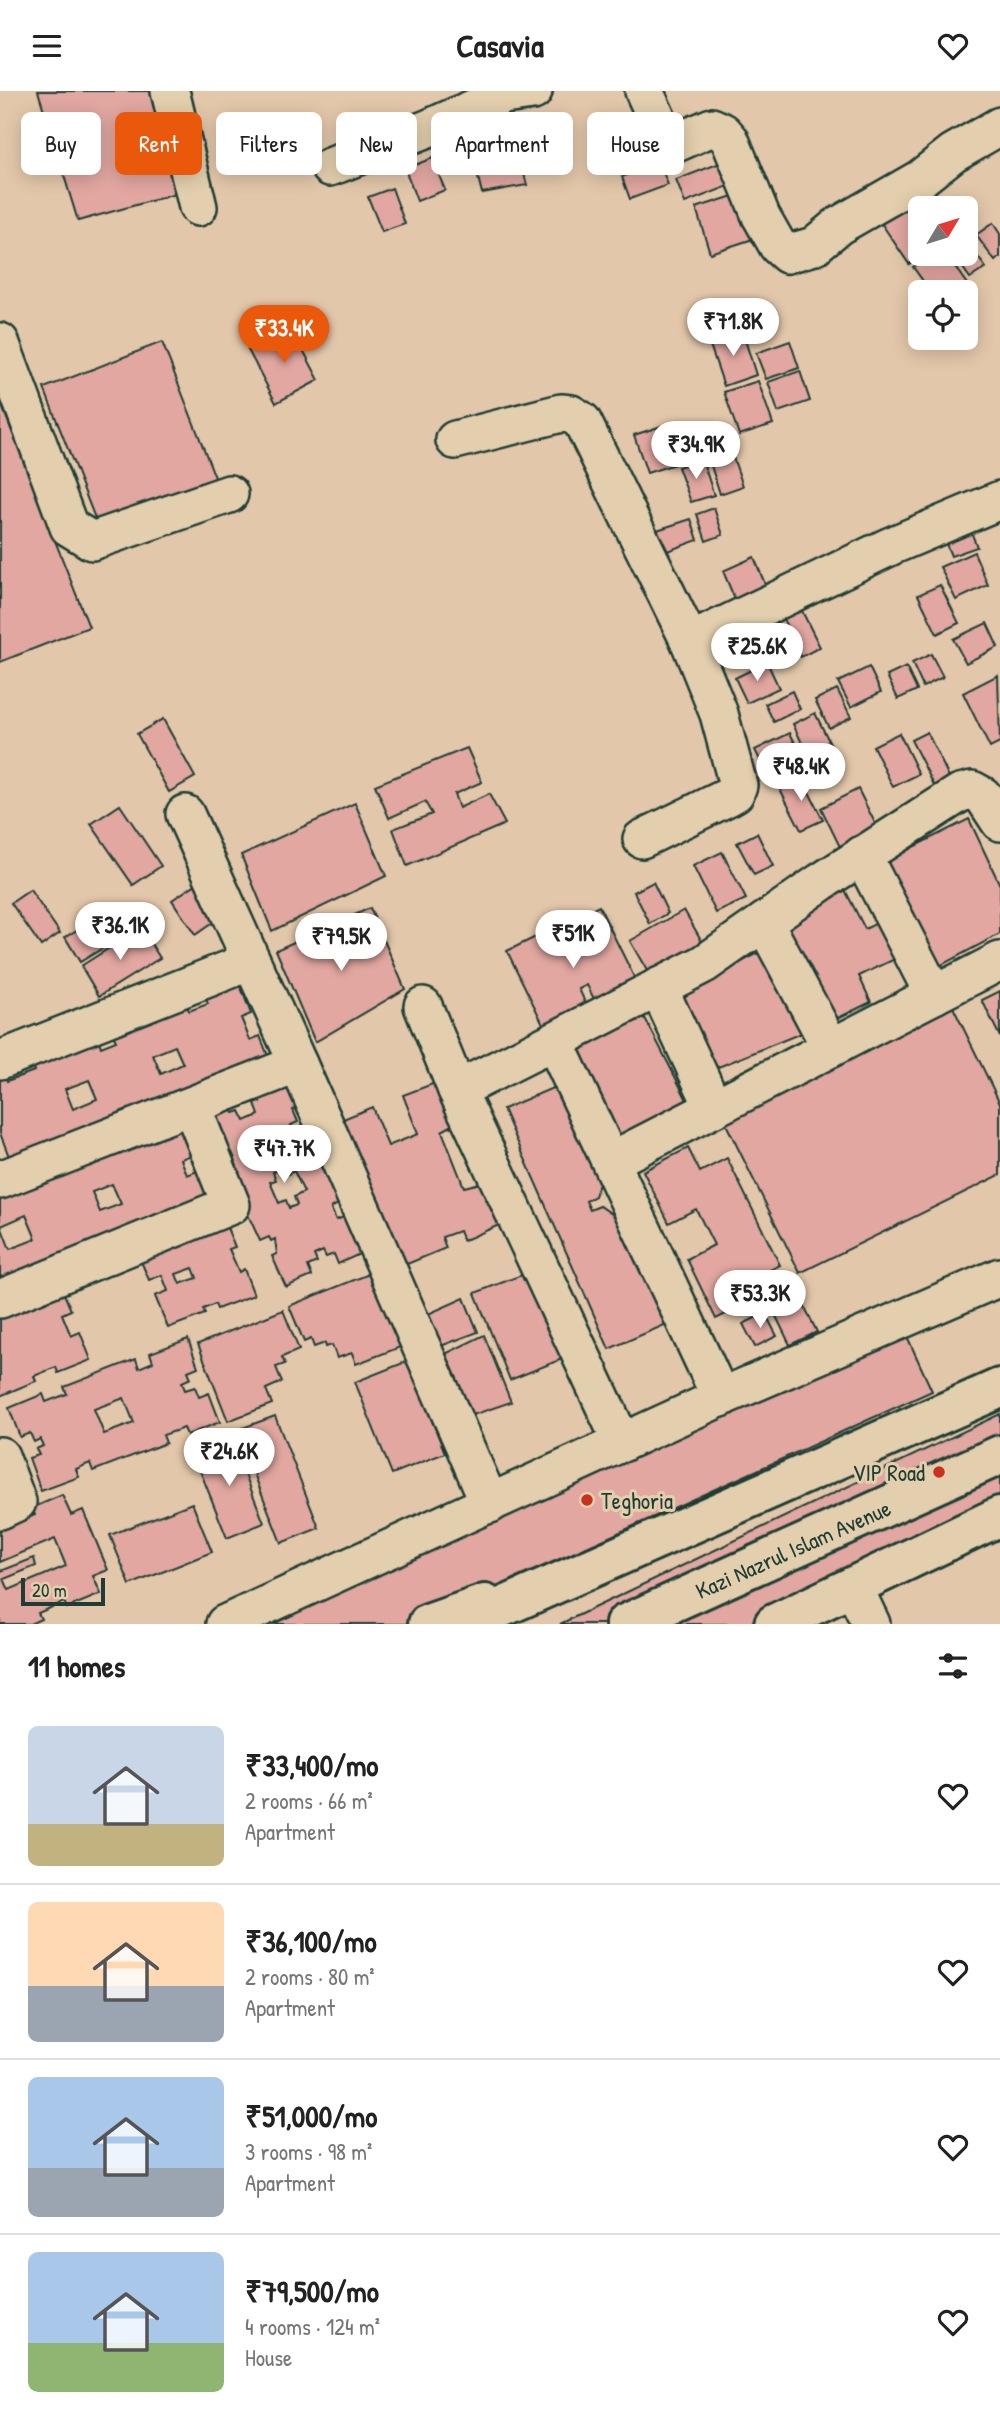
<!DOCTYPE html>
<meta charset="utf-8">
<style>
body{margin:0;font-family:"Patrick Hand",sans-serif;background:#f2f2f2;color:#222;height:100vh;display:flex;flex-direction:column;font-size:26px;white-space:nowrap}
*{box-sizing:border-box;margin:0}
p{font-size:23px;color:#767676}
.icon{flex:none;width:38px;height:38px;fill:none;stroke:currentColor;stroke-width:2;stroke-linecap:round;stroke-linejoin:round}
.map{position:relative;height:1533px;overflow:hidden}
.details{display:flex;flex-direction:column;background:#fff;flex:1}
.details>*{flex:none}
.banner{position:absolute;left:21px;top:21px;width:959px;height:63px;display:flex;gap:14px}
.needle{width:46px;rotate:52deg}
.fabs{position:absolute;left:908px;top:105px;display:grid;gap:14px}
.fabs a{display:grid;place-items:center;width:70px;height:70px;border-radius:10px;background:#fff;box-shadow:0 4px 18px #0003;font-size:35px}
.scale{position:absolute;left:21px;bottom:18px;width:84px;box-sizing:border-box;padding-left:7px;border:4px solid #1f3d34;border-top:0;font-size:19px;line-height:24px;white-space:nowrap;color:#1f3d34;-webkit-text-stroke:5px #e3cfad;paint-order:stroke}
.price{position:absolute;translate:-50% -60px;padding:0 16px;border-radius:24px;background:#fff;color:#222;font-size:23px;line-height:46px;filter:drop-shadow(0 2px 4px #0008)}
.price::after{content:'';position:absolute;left:50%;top:42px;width:21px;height:16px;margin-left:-10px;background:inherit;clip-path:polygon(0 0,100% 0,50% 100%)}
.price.active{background:#ea580c;color:#fff}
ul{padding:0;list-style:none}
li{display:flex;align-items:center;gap:21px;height:175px;padding:0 28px}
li+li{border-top:2px solid #e0e0e0}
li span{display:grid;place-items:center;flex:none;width:196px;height:140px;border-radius:10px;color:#555}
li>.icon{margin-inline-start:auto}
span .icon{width:84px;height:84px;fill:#fffc;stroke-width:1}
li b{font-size:30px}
h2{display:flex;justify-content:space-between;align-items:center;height:84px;padding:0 28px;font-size:30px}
.pill{padding:0 24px;border-radius:10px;background:#fff;box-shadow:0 4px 18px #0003;font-size:24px;line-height:63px}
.pill.active{background:#ea580c;color:#fff}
header{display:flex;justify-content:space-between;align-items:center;height:91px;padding:0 28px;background:#fff;font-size:32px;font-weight:800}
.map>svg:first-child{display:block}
</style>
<header><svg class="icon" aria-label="menu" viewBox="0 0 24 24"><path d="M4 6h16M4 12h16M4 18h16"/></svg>Casavia<svg class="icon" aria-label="heart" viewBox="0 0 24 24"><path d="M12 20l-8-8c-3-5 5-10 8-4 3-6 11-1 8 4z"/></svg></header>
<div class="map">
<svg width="1000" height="1533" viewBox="0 0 1000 1533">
<rect width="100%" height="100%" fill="#e3c7aa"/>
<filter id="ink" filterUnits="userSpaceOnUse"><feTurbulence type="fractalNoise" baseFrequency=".0143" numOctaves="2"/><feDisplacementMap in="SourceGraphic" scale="14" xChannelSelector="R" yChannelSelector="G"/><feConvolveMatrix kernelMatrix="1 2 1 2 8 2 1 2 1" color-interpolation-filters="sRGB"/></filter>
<g filter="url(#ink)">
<g fill="#e1a7a0" stroke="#1f3d34" stroke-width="2" fill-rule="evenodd">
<polygon points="38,0 160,0 183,101 78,130"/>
<polygon points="516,54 527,94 482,102 472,63"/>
<polygon points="432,67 445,99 417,110 405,78"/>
<polygon points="659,71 668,94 630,108 622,86"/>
<polygon points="720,72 729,95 685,112 676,89"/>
<polygon points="392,97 405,133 382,141 368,106"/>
<polygon points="739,103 753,148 710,162 696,117"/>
<polygon points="902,108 920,134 920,163 923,163 909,173 877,126"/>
<polygon points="993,132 1000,143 1000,166 995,170 976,144"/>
<polygon points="966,150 986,177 970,187 953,163 966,163"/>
<polygon points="932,163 946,163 971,199 966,203 931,201 913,176"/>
<polygon points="291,236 319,289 276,312 248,259"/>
<polygon points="742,239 756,284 724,295 709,251"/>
<polygon points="790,250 799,277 766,288 756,262"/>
<polygon points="162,251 216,389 98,435 44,297"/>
<polygon points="800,280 810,310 778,321 768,291"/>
<polygon points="758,290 773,333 739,344 724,301"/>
<polygon points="0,310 89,536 0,571"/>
<polygon points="677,330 690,368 647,382 634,344"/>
<polygon points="729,355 743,395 720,403 707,362"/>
<polygon points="702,368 714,404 691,411 678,376"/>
<polygon points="714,417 723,444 706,450 697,423"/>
<polygon points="691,428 698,449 662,462 654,440"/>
<polygon points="968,433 977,456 951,465 942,443"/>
<polygon points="974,461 988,494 956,509 940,476"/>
<polygon points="754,466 769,503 738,516 723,480"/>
<polygon points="940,494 959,532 937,543 918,504"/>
<polygon points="797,510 820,556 801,566 779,519"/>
<polygon points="987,532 998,556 966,572 953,548"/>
<polygon points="931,563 943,586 923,596 912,572"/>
<polygon points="767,571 779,597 747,612 735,587"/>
<polygon points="869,576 881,601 851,616 838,591"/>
<polygon points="906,576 917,599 898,608 887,585"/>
<polygon points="998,584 1000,652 990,657 963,602"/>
<polygon points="837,598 851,626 829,637 815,609"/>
<polygon points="792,600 800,618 774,631 765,613"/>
<polygon points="815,622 832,656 809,667 793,633"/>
<polygon points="163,628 195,686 169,701 137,643"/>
<polygon points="927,641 952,692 937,700 911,649"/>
<polygon points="790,642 801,664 766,681 755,659"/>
<polygon points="899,642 919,683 893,696 873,655"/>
<polygon points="467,657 482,691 454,703 459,717 489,703 505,733 407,775 393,738 432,723 425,711 389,727 375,694"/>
<polygon points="801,685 823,729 801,739 779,696"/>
<polygon points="858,698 879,740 841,758 821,717"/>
<polygon points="355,712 386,785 272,840 241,764"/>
<polygon points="120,714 161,775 133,794 91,733"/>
<polygon points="969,728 1000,794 1000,843 934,878 883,771"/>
<polygon points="757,742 773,775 754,784 737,752"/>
<polygon points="722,761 746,808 716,822 693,775"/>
<polygon points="653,791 668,822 650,833 634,801"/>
<polygon points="196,793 218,828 195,844 172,809"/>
<polygon points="843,795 865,838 879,831 897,867 859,885 871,911 834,929 785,828"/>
<polygon points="30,799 60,842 41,855 11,812"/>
<polygon points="599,815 640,898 599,918 587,894 579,898 590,922 548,943 507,860 550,839 563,864 572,860 559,834"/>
<polygon points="370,817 405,898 315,951 276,859"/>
<polygon points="684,819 708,861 654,892 630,850"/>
<polygon points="109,820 124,844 80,871 65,846"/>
<polygon points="141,837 160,867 99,905 81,875"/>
<polygon points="764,859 804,941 711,979 677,905"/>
<path d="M 240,894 L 251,923 L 241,927 L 250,949 L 260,945 L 272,975 L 13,1076 L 0,1042 L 0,989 L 6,987 L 7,990 L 34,980 L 33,976 L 99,950 L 101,956 L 116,950 L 113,944 L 187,915 L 189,920 L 208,913 L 206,908 ZM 175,955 L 183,973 L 161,983 L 153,964 ZM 89,989 L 97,1008 L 73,1018 L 65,998 Z"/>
<polygon points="1000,900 1000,946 982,909"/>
<polygon points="952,914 1000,1012 1000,1084 800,1182 723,1027"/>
<polygon points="645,927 688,1011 617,1048 571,954"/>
<polygon points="443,989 462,1029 442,1040 464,1096 489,1090 506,1131 463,1150 459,1140 442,1146 446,1157 395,1178 336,1031 372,1016 388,1055 418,1043 403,1004"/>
<path d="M 285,991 L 297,1017 L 293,1019 L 298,1031 L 291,1034 L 296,1045 L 303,1042 L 307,1050 L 313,1048 L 338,1102 L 334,1103 L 338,1113 L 331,1117 L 336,1129 L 344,1126 L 349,1136 L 352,1134 L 364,1161 L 338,1173 L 334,1163 L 326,1166 L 323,1160 L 314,1164 L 317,1171 L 308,1175 L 312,1185 L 286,1196 L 272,1165 L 277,1163 L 275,1148 L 271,1150 L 269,1146 L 260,1150 L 228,1080 L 230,1072 L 236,1070 L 232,1061 L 226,1064 L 204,1026 L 230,1015 L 234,1022 L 240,1020 L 245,1030 L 259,1024 L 255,1013 L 260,1011 L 257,1004 ZM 281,1078 L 284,1085 L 294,1080 L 304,1101 L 294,1106 L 297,1114 L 289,1117 L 286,1109 L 279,1112 L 270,1091 L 276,1089 L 273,1081 Z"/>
<polygon points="562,993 602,1083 595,1105 586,1110 590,1119 600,1115 625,1132 667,1233 609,1258 503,1018"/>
<path d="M 179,1027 L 194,1063 L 181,1068 L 187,1084 L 200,1079 L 213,1110 L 88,1160 L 86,1153 L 70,1159 L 73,1166 L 4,1194 L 0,1186 L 0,1098 ZM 112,1093 L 121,1113 L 100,1121 L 92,1101 ZM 26,1124 L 36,1148 L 10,1158 L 1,1135 Z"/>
<polygon points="688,1057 700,1081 727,1067 780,1174 751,1189 760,1206 716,1228 687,1168 714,1154 696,1118 669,1132 643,1080"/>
<path d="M 223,1127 L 235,1156 L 229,1158 L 239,1181 L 244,1178 L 254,1204 L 217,1218 L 215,1213 L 203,1218 L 205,1223 L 168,1237 L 155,1205 L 168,1200 L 162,1184 L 149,1189 L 137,1161 ZM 193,1177 L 197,1187 L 180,1193 L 176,1183 Z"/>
<polygon points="532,1180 567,1266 510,1289 475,1202"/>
<polygon points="374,1181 403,1255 356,1273 352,1262 337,1267 332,1254 326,1256 325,1252 314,1256 311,1248 304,1251 289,1215"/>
<polygon points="59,1191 71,1219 62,1223 71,1245 80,1241 91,1269 58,1282 56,1276 34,1285 36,1290 0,1305 0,1214"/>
<polygon points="797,1200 817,1241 790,1254 770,1213"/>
<polygon points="464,1207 478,1241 433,1258 419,1227"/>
<polygon points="283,1219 299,1259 282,1266 285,1273 276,1276 282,1291 266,1298 272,1313 228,1330 198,1253"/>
<polygon points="896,1221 932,1300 417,1533 249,1533"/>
<polygon points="765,1222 777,1245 755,1256 743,1233"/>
<polygon points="484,1244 511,1311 461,1328 437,1267"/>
<path d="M 188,1248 L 198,1276 L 188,1280 L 191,1287 L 182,1291 L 185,1299 L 195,1296 L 199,1306 L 209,1302 L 220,1331 L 187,1344 L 184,1337 L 163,1344 L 166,1352 L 93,1380 L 90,1372 L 76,1378 L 79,1386 L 41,1400 L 29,1367 L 39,1364 L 36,1358 L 43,1355 L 40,1348 L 34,1351 L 30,1342 L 20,1346 L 9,1317 L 43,1303 L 46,1311 L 67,1303 L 64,1296 L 136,1268 L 139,1277 L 153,1271 L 150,1262 ZM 124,1307 L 134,1332 L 104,1343 L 94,1318 Z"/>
<polygon points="408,1270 445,1362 392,1383 355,1291"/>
<polygon points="1000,1323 1000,1439 803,1533 560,1533"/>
<polygon points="275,1325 319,1437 281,1452 237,1339"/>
<polygon points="231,1347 264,1432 227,1447 193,1362"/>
<polygon points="62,1404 71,1424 83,1419 108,1479 93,1485 101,1503 67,1517 64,1511 38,1522 41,1528 30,1533 0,1533 0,1478 1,1480 34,1467 36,1475 4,1488 9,1499 66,1475 55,1448 0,1471 0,1431 3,1438 35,1424 32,1417"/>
<polygon points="192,1412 212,1461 130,1494 110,1444"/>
</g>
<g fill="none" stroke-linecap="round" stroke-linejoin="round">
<defs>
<g id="minor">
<polyline points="170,0 198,116"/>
<polyline points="644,0 669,55 712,36 723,41 730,49 761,125 778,155 787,163 814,155 838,135 920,88 953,62 1000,35"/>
<polyline points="330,76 430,37 504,4 533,0"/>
<polyline points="0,251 69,436 92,450 229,403"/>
<polyline points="455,349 561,322 571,323 582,330 690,551 891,455 1000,409"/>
<polyline points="185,723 298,973 490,1413"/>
<polyline points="642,748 728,706 735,702 738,694 719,623 690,551"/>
<polyline points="862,764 934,904"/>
<polyline points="764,831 831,957"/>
<polyline points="658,896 714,1017"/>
<polyline points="423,915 457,999"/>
<polyline points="554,950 457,999 622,1352"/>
<polyline points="0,969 251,870"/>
<polyline points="611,1070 1000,870"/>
<polyline points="0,1089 298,973"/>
<polyline points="0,1208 231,1114 192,1016"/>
<polyline points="721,1307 554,950 704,873 821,791 960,702 972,699 983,705 1000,731"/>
<polyline points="0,1365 17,1411 0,1419"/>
<polyline points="853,1495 871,1533"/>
<polyline points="225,1533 726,1304 1000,1186"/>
</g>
<g id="major">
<polyline points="428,1533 485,1513"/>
<polyline points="464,1533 1000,1297"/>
<polyline points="625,1533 1000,1364"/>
<polyline points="774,1533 1000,1425"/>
</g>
</defs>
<use href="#minor" stroke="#1f3d34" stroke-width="42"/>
<use href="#major" stroke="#1f3d34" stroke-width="44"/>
<use href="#minor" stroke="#e3cfad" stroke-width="37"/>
<use href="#major" stroke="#e3cfad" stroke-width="38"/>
</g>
</g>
<g fill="#c8321e" stroke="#e3cfad" stroke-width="2.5">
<circle cx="939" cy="1381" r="7"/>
<circle cx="587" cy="1409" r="7"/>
</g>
<g text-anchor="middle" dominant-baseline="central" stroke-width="6" stroke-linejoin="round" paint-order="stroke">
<g font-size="23" fill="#1f3d34" stroke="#e3cfad" text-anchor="end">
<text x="925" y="1381">VIP Road</text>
<text x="601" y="1409" text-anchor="start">Teghoria</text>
</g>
<g font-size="23" fill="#1f3d34" stroke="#e3cfad">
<text transform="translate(793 1458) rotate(-24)">Kazi Nazrul Islam Avenue</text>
</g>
</g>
</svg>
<div class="fabs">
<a><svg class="needle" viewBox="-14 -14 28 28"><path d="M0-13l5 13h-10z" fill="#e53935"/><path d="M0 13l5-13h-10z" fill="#767676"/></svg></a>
<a><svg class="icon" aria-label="locate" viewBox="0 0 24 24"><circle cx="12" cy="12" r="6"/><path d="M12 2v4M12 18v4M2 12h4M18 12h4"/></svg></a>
</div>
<div class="scale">20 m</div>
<b class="price" style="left:733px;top:267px">₹71.8K</b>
<b class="price active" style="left:284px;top:274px">₹33.4K</b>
<b class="price" style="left:696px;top:390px">₹34.9K</b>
<b class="price" style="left:757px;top:592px">₹25.6K</b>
<b class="price" style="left:801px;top:712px">₹48.4K</b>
<b class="price" style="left:120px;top:871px">₹36.1K</b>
<b class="price" style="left:573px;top:879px">₹51K</b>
<b class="price" style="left:341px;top:882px">₹79.5K</b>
<b class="price" style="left:284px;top:1094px">₹47.7K</b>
<b class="price" style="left:760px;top:1239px">₹53.3K</b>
<b class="price" style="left:229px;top:1397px">₹24.6K</b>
<div class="banner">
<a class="pill">Buy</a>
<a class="pill active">Rent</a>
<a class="pill">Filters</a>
<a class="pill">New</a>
<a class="pill">Apartment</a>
<a class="pill">House</a>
</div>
</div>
<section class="details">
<h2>11 homes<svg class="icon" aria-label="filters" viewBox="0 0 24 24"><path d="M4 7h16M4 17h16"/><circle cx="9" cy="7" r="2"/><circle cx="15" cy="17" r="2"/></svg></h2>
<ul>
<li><span style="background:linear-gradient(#c9d6e8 70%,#c2b280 0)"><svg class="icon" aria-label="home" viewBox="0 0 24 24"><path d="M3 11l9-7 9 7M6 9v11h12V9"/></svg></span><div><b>₹33,400/mo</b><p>2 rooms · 66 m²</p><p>Apartment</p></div><svg class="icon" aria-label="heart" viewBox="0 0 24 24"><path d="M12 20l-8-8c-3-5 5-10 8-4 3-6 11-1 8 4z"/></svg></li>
<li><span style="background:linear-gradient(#ffd9b3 60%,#9aa5b1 0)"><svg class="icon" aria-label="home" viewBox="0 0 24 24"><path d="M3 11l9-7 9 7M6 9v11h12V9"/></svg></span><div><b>₹36,100/mo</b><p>2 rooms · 80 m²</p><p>Apartment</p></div><svg class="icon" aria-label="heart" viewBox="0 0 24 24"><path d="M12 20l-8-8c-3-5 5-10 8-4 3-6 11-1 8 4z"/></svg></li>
<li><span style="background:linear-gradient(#a9c7e8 65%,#9aa5b1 0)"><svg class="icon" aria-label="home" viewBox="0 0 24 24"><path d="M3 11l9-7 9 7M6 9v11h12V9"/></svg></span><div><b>₹51,000/mo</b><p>3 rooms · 98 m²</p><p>Apartment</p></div><svg class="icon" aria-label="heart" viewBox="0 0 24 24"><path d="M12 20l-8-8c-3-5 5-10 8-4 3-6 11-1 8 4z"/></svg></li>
<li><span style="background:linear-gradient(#a9c7e8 65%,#8fb573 0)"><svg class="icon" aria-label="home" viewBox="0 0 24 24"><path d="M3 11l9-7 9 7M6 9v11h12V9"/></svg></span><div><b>₹79,500/mo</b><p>4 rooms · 124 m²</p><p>House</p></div><svg class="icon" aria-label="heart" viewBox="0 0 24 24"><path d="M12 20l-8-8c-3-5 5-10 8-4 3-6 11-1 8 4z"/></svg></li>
</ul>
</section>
